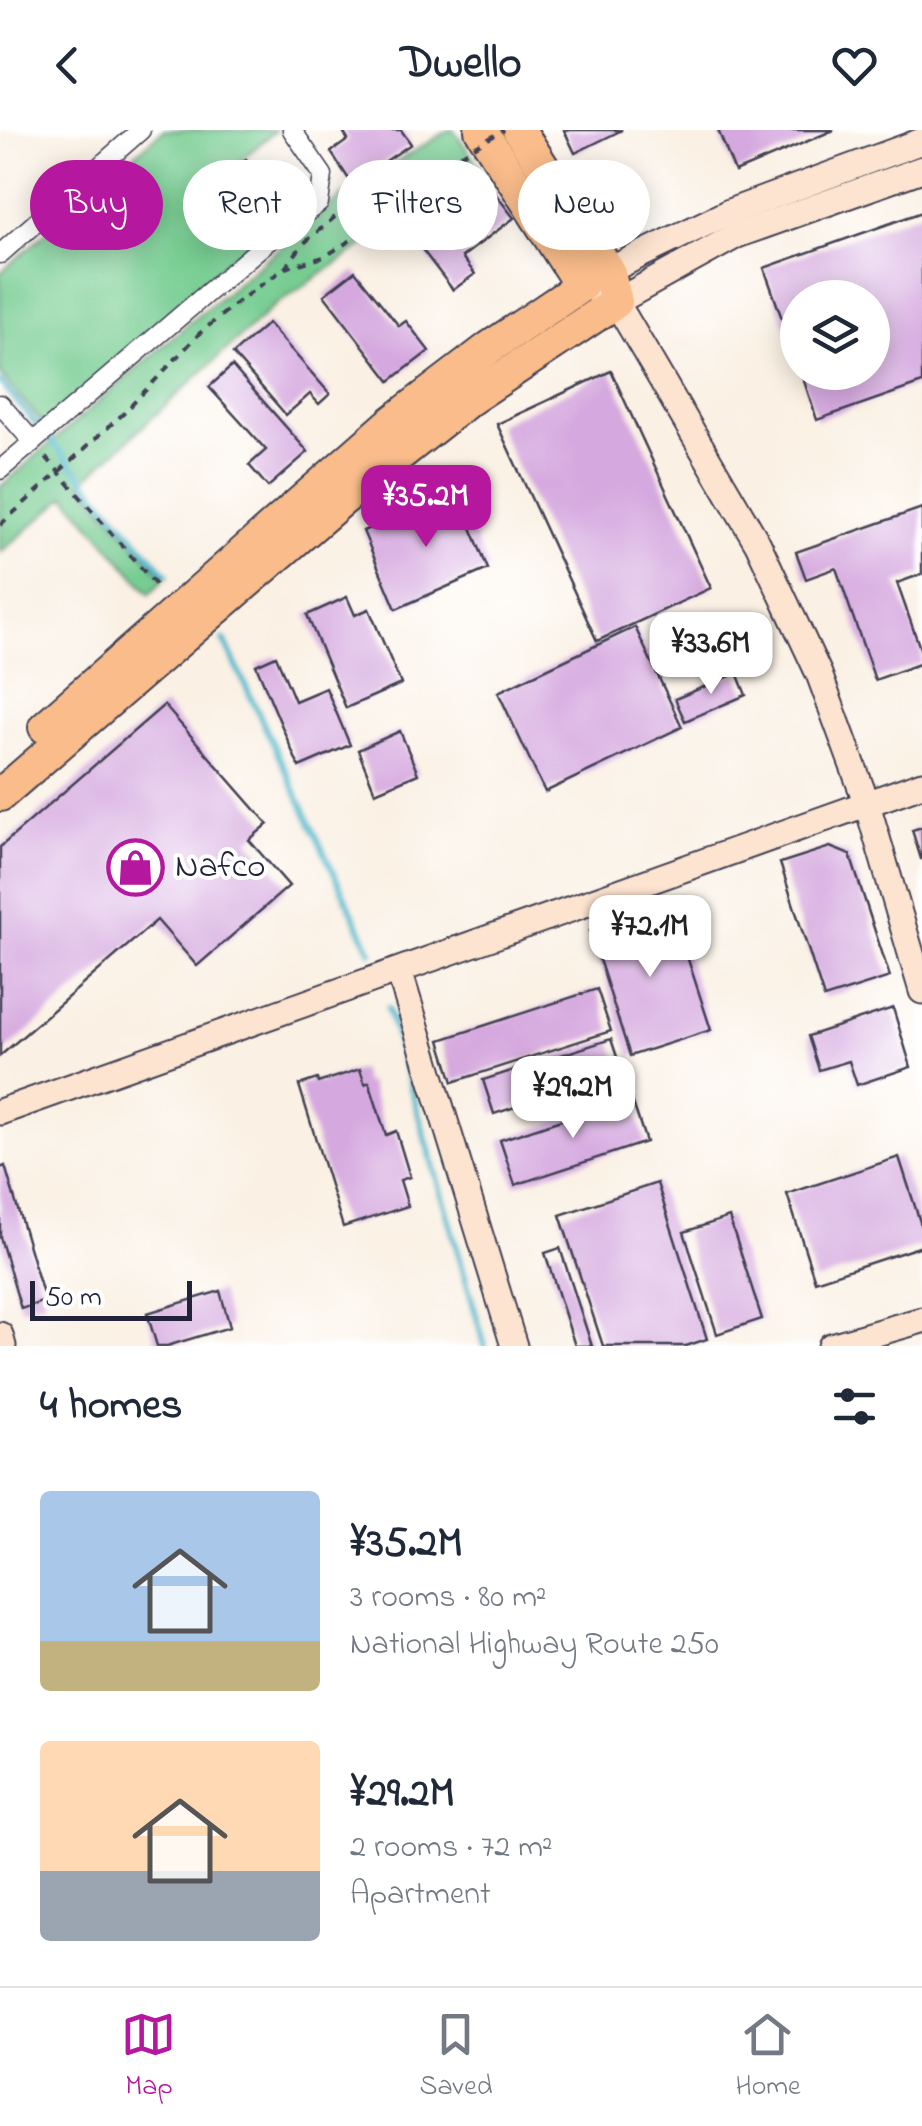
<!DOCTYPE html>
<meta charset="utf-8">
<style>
body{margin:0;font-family:"Indie Flower",sans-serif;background:#f6f6f7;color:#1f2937;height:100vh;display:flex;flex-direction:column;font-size:38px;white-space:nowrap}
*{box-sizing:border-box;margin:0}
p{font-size:32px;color:#747a83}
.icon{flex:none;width:55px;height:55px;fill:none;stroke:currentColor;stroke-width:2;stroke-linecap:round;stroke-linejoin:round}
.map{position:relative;height:1216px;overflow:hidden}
.drawer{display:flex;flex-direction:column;background:#fff;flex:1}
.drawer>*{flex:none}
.banner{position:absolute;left:30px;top:30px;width:862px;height:90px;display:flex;gap:20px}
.buttons{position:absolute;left:780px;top:150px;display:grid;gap:20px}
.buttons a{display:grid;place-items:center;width:110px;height:110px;border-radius:50%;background:#fff;box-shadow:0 5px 25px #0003;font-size:50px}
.scale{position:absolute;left:30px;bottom:25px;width:162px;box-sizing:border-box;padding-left:10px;border:5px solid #22223b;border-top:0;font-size:28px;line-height:35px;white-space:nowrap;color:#22223b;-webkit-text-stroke:8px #fff;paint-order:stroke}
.price{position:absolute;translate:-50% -85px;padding:0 22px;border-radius:20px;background:#fff;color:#222;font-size:32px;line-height:65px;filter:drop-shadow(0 2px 5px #0008)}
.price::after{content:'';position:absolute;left:50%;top:60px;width:30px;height:22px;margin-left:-15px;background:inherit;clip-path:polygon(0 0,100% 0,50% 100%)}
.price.active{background:#b5179e;color:#fff}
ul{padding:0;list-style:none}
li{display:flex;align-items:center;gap:30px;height:250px;padding:0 40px}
li span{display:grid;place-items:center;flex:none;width:280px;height:200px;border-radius:10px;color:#555}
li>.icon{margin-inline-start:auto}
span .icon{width:120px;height:120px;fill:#fffc;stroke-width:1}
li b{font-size:42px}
h2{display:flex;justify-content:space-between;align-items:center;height:120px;padding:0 40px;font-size:42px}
.tag{padding:0 35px;border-radius:45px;background:#fff;box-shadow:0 5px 25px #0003;font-size:35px;line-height:90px}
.tag.active{background:#b5179e;color:#fff}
header{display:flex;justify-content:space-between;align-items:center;height:130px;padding:0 40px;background:#fff;font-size:45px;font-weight:700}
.tabs{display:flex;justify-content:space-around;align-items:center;height:140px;border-top:2px solid #e0e1e3;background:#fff;font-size:28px;color:#747a83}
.tabs a{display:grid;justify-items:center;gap:5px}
.tabs .active{color:#b5179e}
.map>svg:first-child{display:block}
</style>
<header><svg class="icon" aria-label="back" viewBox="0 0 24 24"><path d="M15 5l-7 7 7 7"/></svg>Dwello<svg class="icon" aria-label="heart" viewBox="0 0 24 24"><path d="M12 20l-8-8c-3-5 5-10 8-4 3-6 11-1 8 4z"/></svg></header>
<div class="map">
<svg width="922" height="1216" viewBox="0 0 922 1216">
<rect width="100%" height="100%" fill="#fff"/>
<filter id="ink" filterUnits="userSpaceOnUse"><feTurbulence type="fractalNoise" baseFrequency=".01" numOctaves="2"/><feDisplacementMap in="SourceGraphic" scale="20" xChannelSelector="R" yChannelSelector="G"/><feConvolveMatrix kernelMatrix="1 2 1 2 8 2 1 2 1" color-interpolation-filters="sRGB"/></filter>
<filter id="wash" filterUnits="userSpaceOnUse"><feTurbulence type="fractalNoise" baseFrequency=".0048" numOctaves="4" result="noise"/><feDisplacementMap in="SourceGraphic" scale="40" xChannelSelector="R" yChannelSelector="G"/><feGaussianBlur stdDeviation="2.25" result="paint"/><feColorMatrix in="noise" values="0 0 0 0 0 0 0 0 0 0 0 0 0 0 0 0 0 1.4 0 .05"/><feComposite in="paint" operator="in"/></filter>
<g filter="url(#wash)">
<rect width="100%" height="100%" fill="#faf0e3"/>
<g fill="#76cc91" stroke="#4c7766" stroke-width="2.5">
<polygon points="163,0 276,0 228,41 271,97 223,135 45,296 0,244 0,143"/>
<polygon points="449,0 454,0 479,37 274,176 81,353 164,448 150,464 66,366 0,423 0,357 195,188 347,62"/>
</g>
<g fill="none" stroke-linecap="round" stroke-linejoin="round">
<g stroke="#4fb8cc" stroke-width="6">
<polyline points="0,252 167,445"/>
<polyline points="224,510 371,822"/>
<polyline points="388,878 485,1216"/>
</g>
</g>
<g id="blocks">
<g fill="#d5a9df">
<polygon points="342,0 401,0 411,14 352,54 331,22 348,10"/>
<polygon points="564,0 622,0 575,23"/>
<polygon points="718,0 834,0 735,42"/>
<polygon points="246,29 259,45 245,56 232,40"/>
<polygon points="268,55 287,79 272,91 254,67"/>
<polygon points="494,62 514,88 462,127 475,144 453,160 408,101 416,94 419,97 431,88 441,102"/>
<polygon points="922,82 922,253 817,290 801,242 872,242 872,168 798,168 797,231 764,138"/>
<polygon points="355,141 399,196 406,191 429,221 390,251 324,165"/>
<polygon points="268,193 330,264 319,274 310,264 286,285 233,224"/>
<polygon points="232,236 308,322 268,357 249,335 266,320 209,257"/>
<polygon points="611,241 711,458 597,511 497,294"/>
<polygon points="456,361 488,439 396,479 363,401"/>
<polygon points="922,378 922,444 897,453 922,524 922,533 875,550 836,438 806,449 796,422"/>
<polygon points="347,467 355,485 369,479 401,554 346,578 307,485"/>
<polygon points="635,497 682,597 545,662 498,562"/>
<polygon points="276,526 295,571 326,558 350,615 299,637 256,535"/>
<polygon points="737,543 746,565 685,591 675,569"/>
<polygon points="164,575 268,694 249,710 289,756 197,836 157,790 0,926 0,717"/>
<polygon points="400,601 418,644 375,662 358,620"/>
<polygon points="922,697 922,729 921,729 912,700"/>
<polygon points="830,717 850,725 890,847 824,868 780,733"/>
<polygon points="670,774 711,900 630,926 590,801"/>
<polygon points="597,859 611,901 453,952 440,910"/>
<polygon points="893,878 911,937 857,955 849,931 819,940 808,906"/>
<polygon points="611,909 622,942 494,984 483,950"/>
<polygon points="360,939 365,954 369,952 386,1005 396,1001 410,1047 400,1050 408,1076 343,1097 299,955 317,949 318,953"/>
<polygon points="631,967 646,1012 515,1055 500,1010"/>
<polygon points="899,1027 922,1098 922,1116 815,1151 787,1064"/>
<polygon points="5,1036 45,1171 21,1179 0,1107 0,1038"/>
<polygon points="657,1053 707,1209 686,1216 603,1216 560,1085"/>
<polygon points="729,1087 762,1189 717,1204 684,1102"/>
<polygon points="560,1118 592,1216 575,1216 545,1123"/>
<polygon points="220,1161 230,1197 167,1216 157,1216 147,1183"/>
</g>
</g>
</g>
<g filter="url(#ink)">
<use href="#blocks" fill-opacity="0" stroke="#424154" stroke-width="2.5"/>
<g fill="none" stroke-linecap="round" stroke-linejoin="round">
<defs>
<g id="street">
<polyline points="0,124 141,0"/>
<polyline points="0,274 33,312"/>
<polyline points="0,340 267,112 319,73 323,45 292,0"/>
</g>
<g id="secondary">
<polyline points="595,147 729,82 922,11"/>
<polyline points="600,165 616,172 758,414 819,544 867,674 922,861"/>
<polyline points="616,172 737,105 922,39"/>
<polyline points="399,841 514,1216"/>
<polyline points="0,982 922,654"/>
<polyline points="0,1205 3,1216"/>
<polyline points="831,1216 922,1190"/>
</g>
<g id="highway">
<polyline points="45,597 392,292 489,218 581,156 481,0"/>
<polyline points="0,665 342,370 470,269 616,172 608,140 519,0"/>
</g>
</defs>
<use href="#street" stroke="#424154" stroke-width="21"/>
<use href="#secondary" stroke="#424154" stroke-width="29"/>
<use href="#highway" stroke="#424154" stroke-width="36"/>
<g stroke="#424154" stroke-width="4" stroke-dasharray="8 8" stroke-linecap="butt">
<polyline points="426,62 414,40 422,35 428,44"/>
<polyline points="46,327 160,460"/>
<polyline points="0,395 124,283 200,203 240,170 285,138 324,127 472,34"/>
</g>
<use href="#street" stroke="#fff" stroke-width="18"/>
<use href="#secondary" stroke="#fde4d0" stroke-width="25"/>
<use href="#highway" stroke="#f9bc8a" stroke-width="32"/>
<polyline stroke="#424154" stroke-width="4" stroke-dasharray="8 8" stroke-linecap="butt" points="285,138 303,114 363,63 370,67 374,74 504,0"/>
</g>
</g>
<defs>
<symbol id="shop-ring" viewBox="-11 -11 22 22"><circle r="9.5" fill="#fff" stroke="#b5179e" stroke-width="1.5"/><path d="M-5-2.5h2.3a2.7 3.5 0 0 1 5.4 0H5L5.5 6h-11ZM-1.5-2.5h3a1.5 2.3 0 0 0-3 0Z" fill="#b5179e"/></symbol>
</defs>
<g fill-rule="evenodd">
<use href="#shop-ring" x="104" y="706" width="63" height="63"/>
</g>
<g text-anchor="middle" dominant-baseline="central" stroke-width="8" stroke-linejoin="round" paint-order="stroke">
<g font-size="35" fill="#22223b" stroke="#fff" text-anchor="start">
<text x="175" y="737">Nafco</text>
</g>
</g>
</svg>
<div class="buttons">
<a><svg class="icon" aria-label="layers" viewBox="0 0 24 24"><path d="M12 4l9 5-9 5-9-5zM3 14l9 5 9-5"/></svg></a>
</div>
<div class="scale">50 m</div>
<b class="price active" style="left:426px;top:420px">¥35.2M</b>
<b class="price" style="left:711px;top:567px">¥33.6M</b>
<b class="price" style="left:650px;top:850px">¥72.1M</b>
<b class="price" style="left:573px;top:1011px">¥29.2M</b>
<div class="banner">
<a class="tag active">Buy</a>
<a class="tag">Rent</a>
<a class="tag">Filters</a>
<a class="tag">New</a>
</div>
</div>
<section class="drawer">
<h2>4 homes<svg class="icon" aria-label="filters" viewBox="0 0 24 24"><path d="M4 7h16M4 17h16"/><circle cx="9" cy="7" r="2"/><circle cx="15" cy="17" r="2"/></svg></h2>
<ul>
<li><span style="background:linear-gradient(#a9c7e8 75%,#c2b280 0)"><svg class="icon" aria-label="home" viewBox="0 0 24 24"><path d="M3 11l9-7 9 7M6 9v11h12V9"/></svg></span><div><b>¥35.2M</b><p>3 rooms · 80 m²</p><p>National Highway Route 250</p></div></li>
<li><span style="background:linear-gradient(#ffd9b3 65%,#9aa5b1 0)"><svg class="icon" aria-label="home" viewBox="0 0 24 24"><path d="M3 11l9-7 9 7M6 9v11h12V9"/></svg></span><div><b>¥29.2M</b><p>2 rooms · 72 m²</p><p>Apartment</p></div></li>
</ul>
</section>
<nav class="tabs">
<a class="active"><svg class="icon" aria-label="map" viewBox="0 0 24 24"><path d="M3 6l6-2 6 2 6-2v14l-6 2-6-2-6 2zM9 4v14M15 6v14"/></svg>Map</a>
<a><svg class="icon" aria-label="saved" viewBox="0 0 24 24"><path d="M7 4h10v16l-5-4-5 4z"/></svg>Saved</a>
<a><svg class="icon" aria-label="home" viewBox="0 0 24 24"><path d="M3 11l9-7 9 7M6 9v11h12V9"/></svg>Home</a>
</nav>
